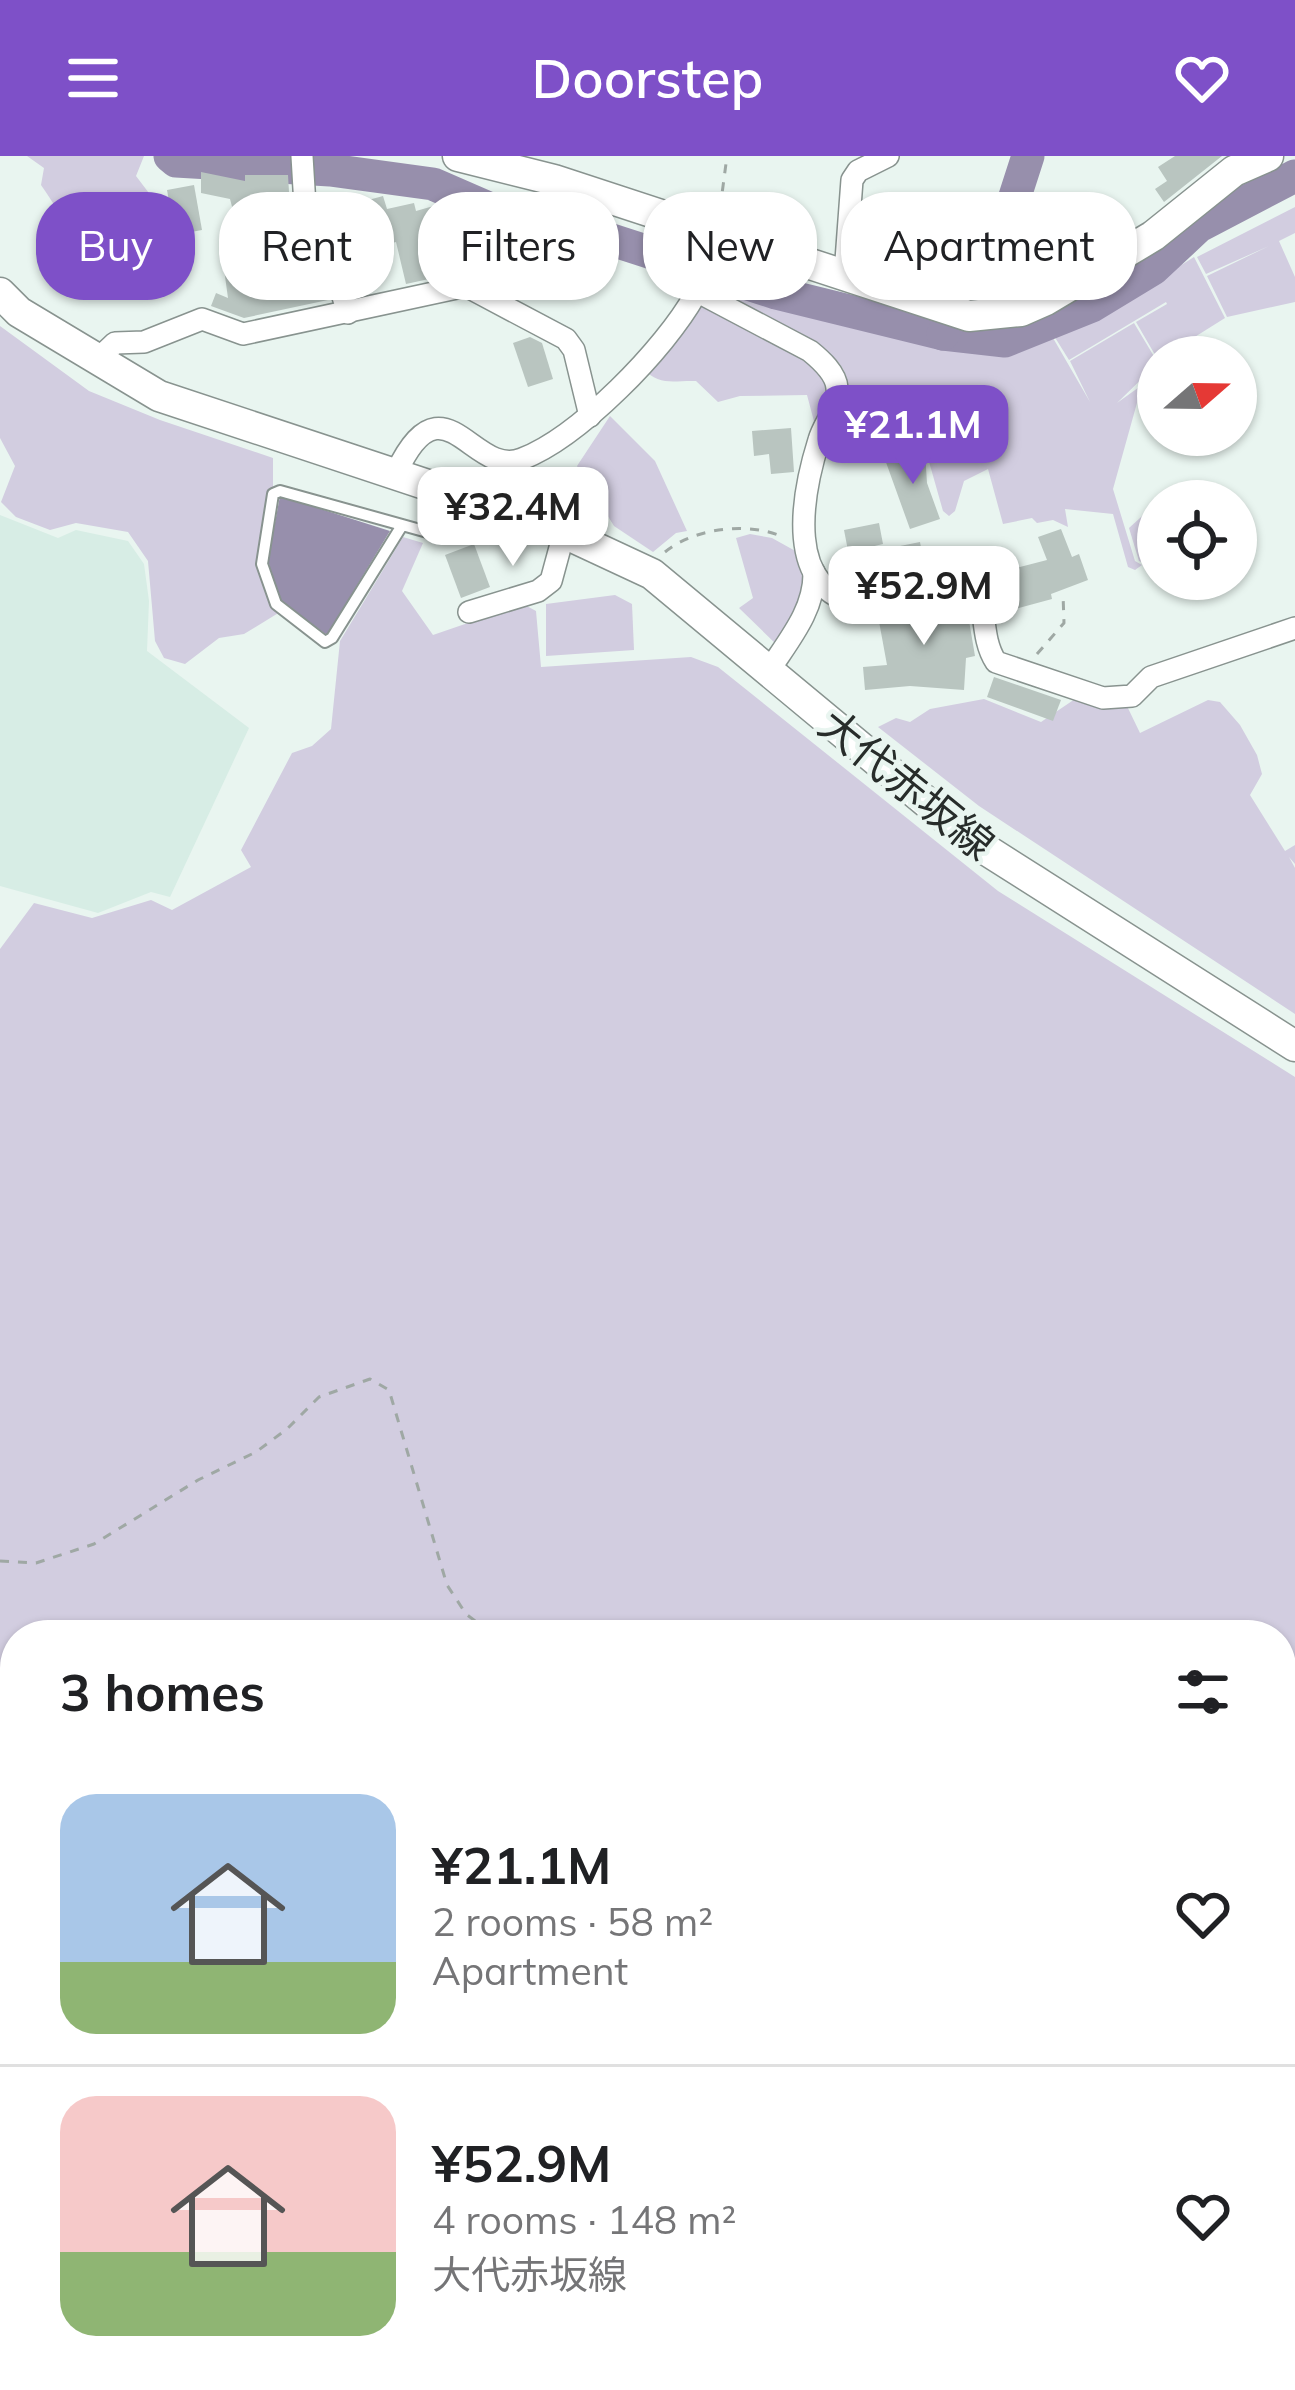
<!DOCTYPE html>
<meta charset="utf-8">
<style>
body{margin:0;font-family:Mulish,"Noto Sans JP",sans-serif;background:#f2f2f2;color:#202124;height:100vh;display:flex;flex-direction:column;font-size:45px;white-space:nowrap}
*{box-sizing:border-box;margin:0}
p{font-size:39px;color:#757577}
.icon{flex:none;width:66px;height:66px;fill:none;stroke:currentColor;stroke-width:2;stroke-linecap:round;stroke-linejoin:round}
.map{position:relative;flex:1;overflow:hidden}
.panel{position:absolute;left:0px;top:1464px;width:1296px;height:771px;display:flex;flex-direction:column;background:#fff;border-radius:48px 48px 0 0;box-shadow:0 3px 9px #0004}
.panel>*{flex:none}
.hud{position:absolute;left:36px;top:36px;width:1224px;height:108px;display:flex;gap:24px}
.needle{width:78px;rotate:70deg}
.controls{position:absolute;left:1137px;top:180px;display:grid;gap:24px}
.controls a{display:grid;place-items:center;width:120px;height:120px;border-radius:50%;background:#fff;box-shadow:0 3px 9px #0004;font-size:60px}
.price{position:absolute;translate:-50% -102px;padding:0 27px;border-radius:24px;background:#fff;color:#222;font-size:39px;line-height:78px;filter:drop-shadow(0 3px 6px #0008)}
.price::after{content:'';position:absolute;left:50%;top:72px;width:36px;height:27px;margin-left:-18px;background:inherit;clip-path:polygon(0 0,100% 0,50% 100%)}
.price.selected{background:#7e50c8;color:#fff}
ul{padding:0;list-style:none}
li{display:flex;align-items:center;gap:36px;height:300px;padding:0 60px}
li+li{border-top:3px solid #e0e0e0}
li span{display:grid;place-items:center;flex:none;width:336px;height:240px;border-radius:36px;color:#555}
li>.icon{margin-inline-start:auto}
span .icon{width:144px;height:144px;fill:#fffc;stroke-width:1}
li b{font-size:51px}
h2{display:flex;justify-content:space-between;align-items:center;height:144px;padding:0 60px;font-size:51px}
.tag{padding:0 42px;border-radius:48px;background:#fff;box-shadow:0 3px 9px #0004;font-size:42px;line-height:108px}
.tag.selected{background:#7e50c8;color:#fff}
header{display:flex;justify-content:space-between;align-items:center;height:156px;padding:0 60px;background:#7e50c8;color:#fff;font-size:54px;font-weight:600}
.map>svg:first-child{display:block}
</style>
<header><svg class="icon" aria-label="menu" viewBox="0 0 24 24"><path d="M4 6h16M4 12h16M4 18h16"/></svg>Doorstep<svg class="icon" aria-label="heart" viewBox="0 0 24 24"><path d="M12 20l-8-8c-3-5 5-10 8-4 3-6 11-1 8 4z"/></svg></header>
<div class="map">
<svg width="1295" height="2234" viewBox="0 0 1295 2234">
<rect width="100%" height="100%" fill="#e9f5f0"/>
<polygon fill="#d7ede5" points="0,359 58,382 76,374 128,385 144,408 149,445 147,495 249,572 170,741 151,736 98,757 0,730"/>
<g fill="#d2cde0" fill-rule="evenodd">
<path d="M 27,0 L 144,0 L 136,20 L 158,49 L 154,61 L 159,74 L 123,67 L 115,90 C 71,87 65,63 41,29 L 44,12 Z"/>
<polygon points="1295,51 1295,77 1279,85 1295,121 1295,146 1227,161 1207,120 1269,90 1206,118 1197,101"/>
<polygon points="1194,101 1225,162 1158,204 1136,166 1167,148 1166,146 1069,204 1051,175 1120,148"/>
<path d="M 710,127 L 938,185 L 1004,189 L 1049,175 L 1090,246 L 1070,205 L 1134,167 L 1158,207 L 1117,247 L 1142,229 L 1113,333 L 1135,405 L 1142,409 L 1135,414 L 1128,411 L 1113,358 L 1065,353 L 1068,371 L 1053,364 L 1037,367 L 1032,362 L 1003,368 L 988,313 L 964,325 L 955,355 L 949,360 L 943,355 L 926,295 L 898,289 L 863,292 L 860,287 L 824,290 C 838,242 873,225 814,186 L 706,131 Z"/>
<path d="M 700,142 L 807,199 L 833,234 L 816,273 L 807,239 L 740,240 L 718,246 L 696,225 C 675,224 659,231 643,212 Z"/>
<polygon points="0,170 89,235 160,264 273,302 273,336 263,411 280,456 244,478 219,482 185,508 164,502 155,485 148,405 128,376 76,367 50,374 16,361 1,346 15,310 0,282"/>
<polygon points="610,260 655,305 687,375 676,377 653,396 614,370 577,310"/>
<polygon points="1151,352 1158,367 1158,412 1139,405 1129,372"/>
<path d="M 750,378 L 772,382 L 799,397 C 813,439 797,454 778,490 L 739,452 L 753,442 L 736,382 Z"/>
<path d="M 403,381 L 423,387 L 402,435 L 433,479 L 523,448 L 536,455 L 541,511 L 691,501 L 718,511 L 998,735 L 1295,921 L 1295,2234 L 0,2234 L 0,793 L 34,747 L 92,762 L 151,744 L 172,754 L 251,711 L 241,694 L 292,597 L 312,590 L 331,573 L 340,485 ZM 15,1479 L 1281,1479 L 1281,2220 L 15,2220 Z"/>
<polygon points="615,439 632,448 634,494 546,500 546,448"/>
<polygon points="984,543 1041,566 1075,543 1126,548 1140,577 1208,544 1220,546 1240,569 1257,599 1262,618 1250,639 1285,695 1295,689 1295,708 1289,701 1295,712 1295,858 979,650 878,571 896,562 910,566 930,553"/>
</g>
<polygon fill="#978fac" points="280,340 390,375 327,479 278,443 268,404"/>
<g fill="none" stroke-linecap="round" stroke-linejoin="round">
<g stroke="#978fac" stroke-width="33">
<polyline points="170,0 176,5 330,14 433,28 495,55 590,77 776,137 943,178 1005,185 1092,150 1153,113 1199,70 1295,20"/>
<polyline points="943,178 1008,62 1028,0"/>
</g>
</g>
<g fill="#b9c5c0">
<polygon points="1175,0 1222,0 1164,46 1155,33 1167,25 1158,11"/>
<polygon points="201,16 245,25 245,19 288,19 290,53 287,71 263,66 270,91 244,97 230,43 201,37"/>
<polygon points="194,29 202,74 175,79 167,34"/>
<polygon points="383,40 387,53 414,47 416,55 437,49 444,73 466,67 475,100 426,113 429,123 406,128 396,86 373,92 361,46"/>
<polygon points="125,70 156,77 152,96 121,90"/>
<polygon points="308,90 328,144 244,162 211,150 216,137 228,142 223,106 248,102 252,132 289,125 280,100"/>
<polygon points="530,181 542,187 553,223 528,231 513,187"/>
<polygon points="791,272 794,316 771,318 769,298 754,300 752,275"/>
<polygon points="925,296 927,327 940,363 910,373 883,298"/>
<polygon points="879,367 883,388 862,393 863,432 844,426 844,406 850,405 844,374"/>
<polygon points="1061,373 1072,401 1079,398 1088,424 1051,438 1052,443 1015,453 1005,415 1047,404 1038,381"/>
<polygon points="920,386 926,418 901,424 895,391"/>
<polygon points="474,388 490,431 461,442 445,399"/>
<polygon points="965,441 975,500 966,502 964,534 910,530 865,534 863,511 887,509 878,460"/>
<polygon points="994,521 1061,544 1053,565 987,541"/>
</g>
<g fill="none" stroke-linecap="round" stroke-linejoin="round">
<defs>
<polyline id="service" points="401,371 332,482 325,486 276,448 262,408 273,338 280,335 431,377 448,367 460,344"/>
<g id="minor">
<polyline points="302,0 306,66 327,89 348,157"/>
<polyline points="845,118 852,24 858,15 888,0"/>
<path d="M 698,136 L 810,195 C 821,204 836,217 837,232 C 840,251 824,266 819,284 C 802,338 783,436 861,448 L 975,423 C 987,449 980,482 996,506 L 1103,542 L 1132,540 L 1151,521 L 1295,472"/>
<polyline points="97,204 115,187 144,186 202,163 243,178 466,130 566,183 574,194 590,260"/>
<path d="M 396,317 C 444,215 472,323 522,303 C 579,281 665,193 695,139 C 706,120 703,97 716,79"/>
<polyline points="469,456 538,435 551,425 564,377"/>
<path d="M 768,516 C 788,485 815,454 814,416"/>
</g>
<g id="secondary">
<polyline points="458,0 554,24 969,160 1021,155 1046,144 1153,80 1234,15 1268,0"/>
<polyline points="0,137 19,156 159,240 491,350 564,377 652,418 977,688 1295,890"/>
</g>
</defs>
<use href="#service" stroke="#88938f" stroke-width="14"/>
<use href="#minor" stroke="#88938f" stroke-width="24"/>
<use href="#secondary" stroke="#88938f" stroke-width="33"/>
<g stroke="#9fa8a4" stroke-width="3" stroke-dasharray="9 9" stroke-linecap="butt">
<polyline points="720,53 727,0"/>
<path d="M 665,396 C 694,372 747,366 781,380"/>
<polyline points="1037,498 1064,467 1063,438"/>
<polyline points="0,1405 36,1407 94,1388 198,1324 256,1296 287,1273 319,1241 370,1223 389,1234 447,1429 466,1458 494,1479"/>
<polyline points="0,2122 15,2104"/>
<polyline points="944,2220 946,2234"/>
</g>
<use href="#service" stroke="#fff" stroke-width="10"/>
<use href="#minor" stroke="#fff" stroke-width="21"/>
<use href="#secondary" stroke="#fff" stroke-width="30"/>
</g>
<g text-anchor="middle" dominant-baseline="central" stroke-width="9" stroke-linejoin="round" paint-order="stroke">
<g font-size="42" fill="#272c2a" stroke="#e9f5f0">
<text transform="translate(907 628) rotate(39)">大代赤坂線</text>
</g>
</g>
</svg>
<div class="controls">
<a><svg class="needle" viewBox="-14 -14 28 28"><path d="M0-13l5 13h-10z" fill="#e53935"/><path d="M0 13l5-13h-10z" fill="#757577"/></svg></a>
<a><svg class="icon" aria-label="locate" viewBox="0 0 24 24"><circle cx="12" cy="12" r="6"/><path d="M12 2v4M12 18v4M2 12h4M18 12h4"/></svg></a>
</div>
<b class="price selected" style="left:913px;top:331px">¥21.1M</b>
<b class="price" style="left:513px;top:413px">¥32.4M</b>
<b class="price" style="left:924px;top:492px">¥52.9M</b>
<div class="hud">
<a class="tag selected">Buy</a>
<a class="tag">Rent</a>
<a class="tag">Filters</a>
<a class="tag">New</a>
<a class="tag">Apartment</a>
</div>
<section class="panel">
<h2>3 homes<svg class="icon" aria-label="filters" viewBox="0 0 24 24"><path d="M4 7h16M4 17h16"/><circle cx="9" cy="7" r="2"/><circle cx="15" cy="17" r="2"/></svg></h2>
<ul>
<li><span style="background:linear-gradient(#a9c7e8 70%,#8fb573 0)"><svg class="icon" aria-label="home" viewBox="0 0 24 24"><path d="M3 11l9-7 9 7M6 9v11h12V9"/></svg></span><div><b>¥21.1M</b><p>2 rooms · 58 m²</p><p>Apartment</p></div><svg class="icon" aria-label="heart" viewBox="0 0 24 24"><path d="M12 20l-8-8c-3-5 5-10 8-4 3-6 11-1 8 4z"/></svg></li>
<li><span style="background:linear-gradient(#f6c9c9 65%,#8fb573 0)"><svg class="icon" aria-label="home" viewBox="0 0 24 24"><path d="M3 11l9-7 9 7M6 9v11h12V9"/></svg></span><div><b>¥52.9M</b><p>4 rooms · 148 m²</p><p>大代赤坂線</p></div><svg class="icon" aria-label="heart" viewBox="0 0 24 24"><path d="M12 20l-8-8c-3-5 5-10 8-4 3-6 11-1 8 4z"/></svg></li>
</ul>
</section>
</div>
